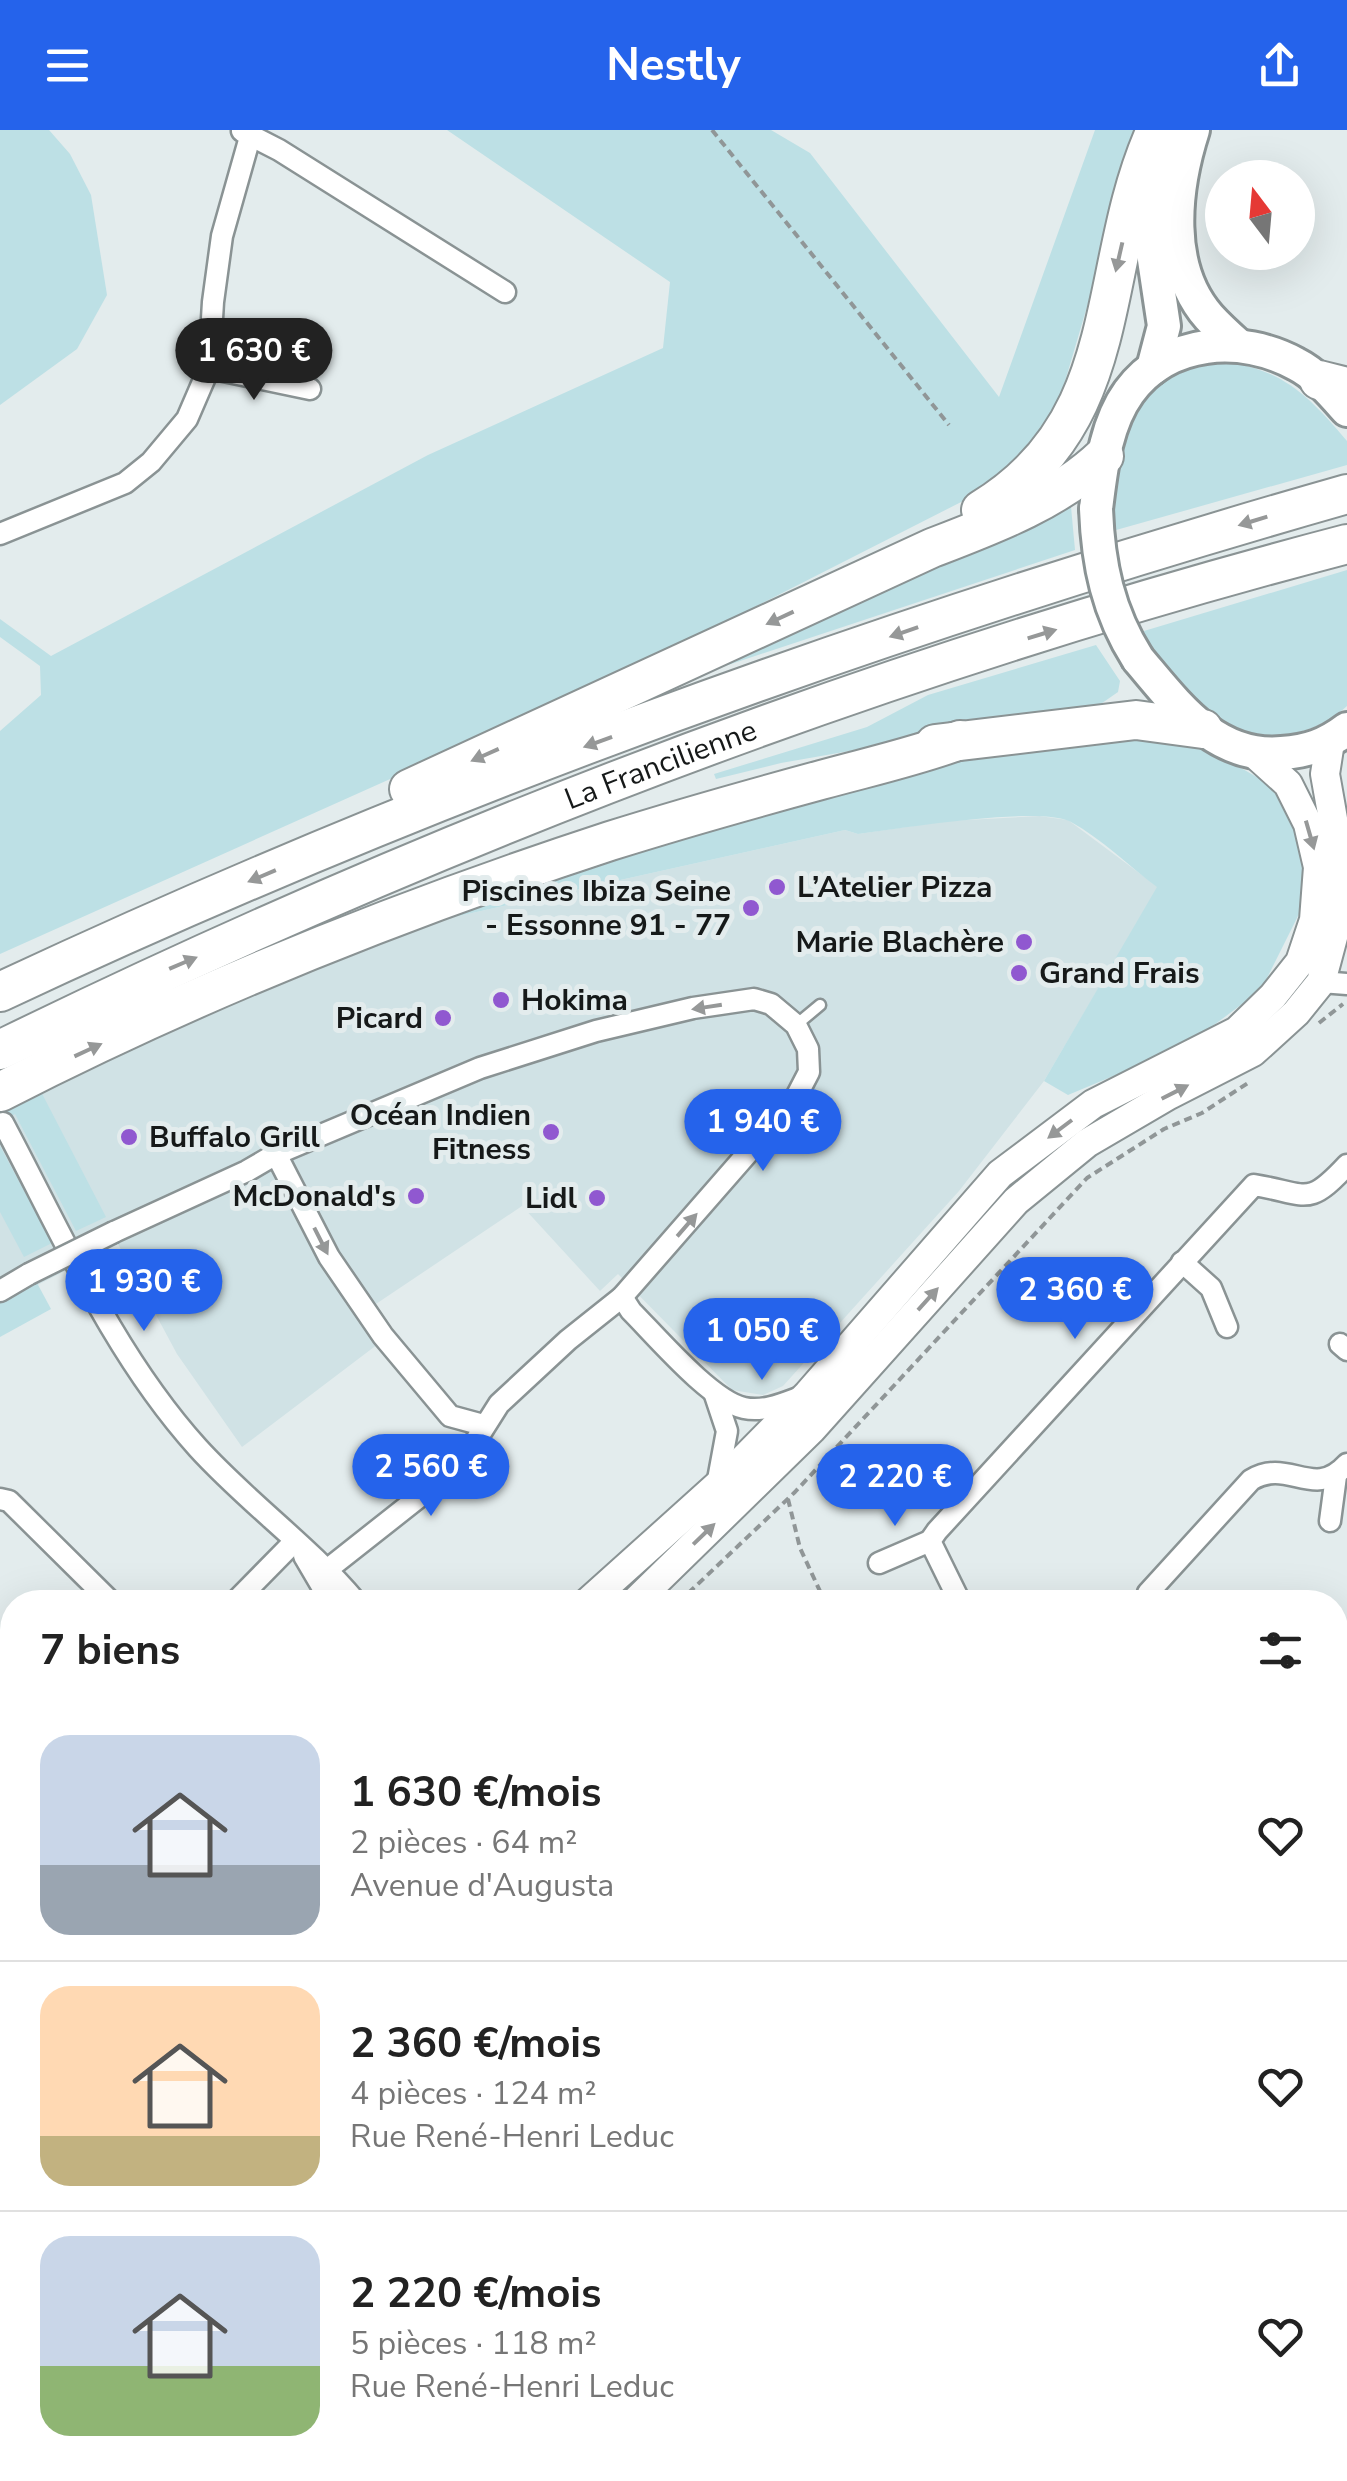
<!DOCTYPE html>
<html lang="fr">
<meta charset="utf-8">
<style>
body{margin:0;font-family:"Nunito Sans",sans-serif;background:#f6f6f6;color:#222;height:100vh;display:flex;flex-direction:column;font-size:38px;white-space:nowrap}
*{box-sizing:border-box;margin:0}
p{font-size:32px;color:#767676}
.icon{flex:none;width:55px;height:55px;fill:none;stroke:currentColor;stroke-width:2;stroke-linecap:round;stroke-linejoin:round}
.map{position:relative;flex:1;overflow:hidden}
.sheet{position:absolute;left:0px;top:1460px;width:1348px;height:892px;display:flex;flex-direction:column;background:#fff;border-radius:40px 40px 0 0;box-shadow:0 10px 40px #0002}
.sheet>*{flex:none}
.needle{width:65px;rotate:344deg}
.fabs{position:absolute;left:1205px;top:30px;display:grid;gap:20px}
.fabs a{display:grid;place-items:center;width:110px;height:110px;border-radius:50%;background:#fff;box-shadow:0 10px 40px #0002;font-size:50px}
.price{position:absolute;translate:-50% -85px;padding:0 22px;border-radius:35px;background:#2563eb;color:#fff;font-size:32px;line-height:65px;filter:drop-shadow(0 2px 5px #0008)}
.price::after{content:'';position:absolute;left:50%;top:60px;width:30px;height:22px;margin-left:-15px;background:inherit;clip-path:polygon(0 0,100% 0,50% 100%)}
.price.current{background:#222;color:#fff}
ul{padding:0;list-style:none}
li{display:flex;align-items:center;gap:30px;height:250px;padding:0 40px}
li+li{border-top:2px solid #e0e0e0}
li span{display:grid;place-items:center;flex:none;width:280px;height:200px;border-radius:30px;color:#555}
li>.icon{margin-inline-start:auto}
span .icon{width:120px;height:120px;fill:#fffc;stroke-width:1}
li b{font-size:42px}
h2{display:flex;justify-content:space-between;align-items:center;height:120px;padding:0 40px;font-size:42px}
header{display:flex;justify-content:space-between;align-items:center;height:130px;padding:0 40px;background:#2563eb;color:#fff;font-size:45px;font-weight:700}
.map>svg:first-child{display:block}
</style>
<header><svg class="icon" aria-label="menu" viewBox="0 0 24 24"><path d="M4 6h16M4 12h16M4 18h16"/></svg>Nestly<svg class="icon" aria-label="share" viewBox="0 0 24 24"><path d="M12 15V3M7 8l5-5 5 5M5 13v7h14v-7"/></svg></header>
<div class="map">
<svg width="1347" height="2351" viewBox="0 0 1347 2351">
<rect width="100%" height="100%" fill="#e3eced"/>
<polygon fill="#d0e2e5" points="1039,686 1068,690 1158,757 1044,951 959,1061 783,1256 763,1265 732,1260 618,1144 600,1161 522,1076 358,1186 378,1214 242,1317 177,1224 118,1114 0,1174 0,974 37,954 423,794 845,700 858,704 947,691"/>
<g fill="#bde0e5">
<polygon points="0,0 49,0 70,24 91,65 107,165 77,219 0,275"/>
<polygon points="447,0 771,0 810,23 999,267 1095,0 1139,0 1056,282 1033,317 971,367 611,550 0,824 0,601 41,565 40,536 0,507 0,489 51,526 428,325 663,218 670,152"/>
<path d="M 1218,231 C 1282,238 1307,264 1347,311 L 1347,335 L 1109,402 L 1111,357 L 1133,278 L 1160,251 L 1188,238 Z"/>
<polygon points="1070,366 1075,420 719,538 694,538"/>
<path d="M 1347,440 L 1347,576 C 1305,615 1240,615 1197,576 C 1174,555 1155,527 1134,504 Z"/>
<polygon points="1096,515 1120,551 1118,562 1095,578 781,633 716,649 714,644 867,597 928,565"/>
<path d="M 1126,604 L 1182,612 L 1220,626 L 1276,658 L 1307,720 L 1303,776 L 1261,860 L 1187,915 L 1068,965 L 1044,951 L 1157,757 C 1129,736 1102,709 1071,692 C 1041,675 897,699 858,704 L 845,700 L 423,794 C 497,767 570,739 645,714 C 800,662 963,625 1126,604 Z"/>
<polygon points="37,954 106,1087 76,1101 15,984 0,992 0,974"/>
<polygon points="0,1016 52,1113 24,1127 0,1082"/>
<polygon points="37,1153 51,1179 0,1207 0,1173"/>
<polygon points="1347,1497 1347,2077 1335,2084 1335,1510"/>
</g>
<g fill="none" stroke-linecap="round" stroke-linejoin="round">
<g stroke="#91afc9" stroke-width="6">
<polyline points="1335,2032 1347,2026"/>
<polyline points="1335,2051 1343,2064 1343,2073 1335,2076"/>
<polyline points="894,2351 914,2340"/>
</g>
<defs>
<polyline id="lane" points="796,895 820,875"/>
<g id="street">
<polyline points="242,1 279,20 505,162"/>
<polyline points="209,238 310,259"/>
<polyline points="0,404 125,353 151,332 187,289 209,238 213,172 222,106 250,7"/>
<polyline points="1321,852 1347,854"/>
<path d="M 3,993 C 62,1104 113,1224 198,1318 C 248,1373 309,1416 356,1472"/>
<polyline points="276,1024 329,1127 383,1206 450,1286 483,1295"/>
<polyline points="114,1102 247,1041 276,1024 480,938 596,901 693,878 754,869 771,874 796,895 808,919 809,942 795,969 622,1167 568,1210 499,1274 461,1334 328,1439"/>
<polyline points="1182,1132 1211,1158 1227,1197"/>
<polyline points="0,1161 29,1144"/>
<path d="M 622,1167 L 631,1181 C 656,1206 711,1271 744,1278 C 763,1282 782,1274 798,1268"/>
<polyline points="1340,1214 1347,1220"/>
<polyline points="715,1265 727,1301 717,1355"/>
<polyline points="0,1369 9,1371 111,1472"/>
<polyline points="1330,1391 1336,1346"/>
<polyline points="304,1426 331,1472"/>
<polyline points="879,1433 930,1411"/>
<polyline points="235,1472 295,1411"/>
<path d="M 960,1472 L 930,1411 L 937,1401 L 1254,1055 C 1308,1064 1307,1078 1347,1035"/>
<path d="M 1149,1472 L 1148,1463 L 1251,1350 C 1289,1327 1313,1371 1347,1334"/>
<polyline points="0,1622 12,1616"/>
<polyline points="1335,2220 1347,2213"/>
<polyline points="1335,2240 1347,2260"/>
<polyline points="0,2248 12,2238"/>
<polyline points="1176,2340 1182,2351"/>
<polyline points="378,2351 468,2340"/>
<polyline points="1119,2351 1137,2340"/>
</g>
<g id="secondary">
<polyline points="588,1472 717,1356 808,1264 1000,1044 1093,974 1237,901 1273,866 1300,832 1314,790 1318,737 1308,694 1288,654 1257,626"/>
<polyline points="635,1472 812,1299 1016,1071 1087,1013 1169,965 1253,922 1296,883 1321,852 1336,796 1343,745 1325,644 1330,612"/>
<polyline points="564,2340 568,2351"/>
</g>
<g id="primary">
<path d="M 1193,0 C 1174,59 1165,137 1209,187 C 1218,197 1228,206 1238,215"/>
<polyline points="1153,238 1164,196 1152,116 1152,73 1166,11"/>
<path d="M 1096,379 C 1101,340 1105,295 1129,262 C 1168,209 1241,204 1296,234 C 1316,244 1332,263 1347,280"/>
<path d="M 1138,529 C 1177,575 1215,629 1282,623 C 1308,621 1326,615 1347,599"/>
</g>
<g id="highway">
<polyline points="1319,250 1347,257"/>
<path d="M 981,380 C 1130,290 1094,137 1156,0"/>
<polyline points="935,614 1136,590 1203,599"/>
<path d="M 409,659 L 932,418 C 992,395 1057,371 1104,326"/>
<path d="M 0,862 C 433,659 887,495 1347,364"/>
<path id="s1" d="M 0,920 C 430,710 884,535 1347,414"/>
<path d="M 0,962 C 195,862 402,779 610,711 C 680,689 751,669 821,650 C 868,637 914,627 960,610"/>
</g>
</defs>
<use href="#lane" stroke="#8a9394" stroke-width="15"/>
<use href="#street" stroke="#8a9394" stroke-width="25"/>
<use href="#secondary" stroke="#8a9394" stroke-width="32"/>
<use href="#primary" stroke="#8a9394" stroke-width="38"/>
<use href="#highway" stroke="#8a9394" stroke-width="42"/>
<g stroke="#909697" stroke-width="4" stroke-dasharray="8 5" stroke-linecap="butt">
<polyline points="712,0 949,295"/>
<polyline points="1319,893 1343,874"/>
<polyline points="788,1369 800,1418 825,1472"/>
<polyline points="679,1472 795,1362 1087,1048 1164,999 1202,983 1251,951"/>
<polyline points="1335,1691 1347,1675"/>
<polyline points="0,1748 12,1742"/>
<polyline points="1335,1884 1347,1882"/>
<polyline points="595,2340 597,2351"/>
</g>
<use href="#lane" stroke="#fff" stroke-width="10"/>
<use href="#street" stroke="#fff" stroke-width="20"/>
<use href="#secondary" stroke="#fff" stroke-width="28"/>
<use href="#primary" stroke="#fff" stroke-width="32"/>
<use href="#highway" stroke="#fff" stroke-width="38"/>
<defs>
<polyline id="street-bridge" points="29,1144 114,1102"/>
<path id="primary-bridge" d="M 1096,379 C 1098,434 1108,482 1138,529"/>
</defs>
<use href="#street-bridge" stroke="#8a9394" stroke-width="25" stroke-linecap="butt"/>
<use href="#primary-bridge" stroke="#8a9394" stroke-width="38" stroke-linecap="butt"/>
<use href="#street-bridge" stroke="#fff" stroke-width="20"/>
<use href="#primary-bridge" stroke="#fff" stroke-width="32"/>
</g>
<defs><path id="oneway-solid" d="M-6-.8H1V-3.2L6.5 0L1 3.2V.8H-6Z" transform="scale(2.5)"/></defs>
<g fill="#969898">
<use href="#oneway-solid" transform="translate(1119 127) rotate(103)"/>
<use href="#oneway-solid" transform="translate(1253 391) rotate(163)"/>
<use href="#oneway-solid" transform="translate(780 488) rotate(155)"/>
<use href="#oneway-solid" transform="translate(904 502) rotate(161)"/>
<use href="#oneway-solid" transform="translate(1042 504) rotate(-17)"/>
<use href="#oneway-solid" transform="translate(598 612) rotate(160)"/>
<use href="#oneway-solid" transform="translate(485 625) rotate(156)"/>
<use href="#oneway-solid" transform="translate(1310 705) rotate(74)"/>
<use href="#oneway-solid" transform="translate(262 746) rotate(157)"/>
<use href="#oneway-solid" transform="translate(183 833) rotate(-23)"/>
<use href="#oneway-solid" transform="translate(707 877) rotate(171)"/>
<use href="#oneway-solid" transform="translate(88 920) rotate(-25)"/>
<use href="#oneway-solid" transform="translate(1175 962) rotate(-27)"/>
<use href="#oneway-solid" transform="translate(1060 999) rotate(143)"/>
<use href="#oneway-solid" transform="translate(687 1095) rotate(-49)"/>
<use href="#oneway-solid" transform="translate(321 1111) rotate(63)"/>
<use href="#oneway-solid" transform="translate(928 1169) rotate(-48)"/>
<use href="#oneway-solid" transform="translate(704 1404) rotate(-44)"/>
</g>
<g fill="#9058d0" stroke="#e3eced" stroke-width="4">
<circle cx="777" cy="757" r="10"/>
<circle cx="751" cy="778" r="10"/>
<circle cx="1024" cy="812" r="10"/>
<circle cx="1019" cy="843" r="10"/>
<circle cx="501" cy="870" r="10"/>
<circle cx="443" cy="888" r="10"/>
<circle cx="551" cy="1002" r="10"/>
<circle cx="129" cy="1007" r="10"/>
<circle cx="416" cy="1066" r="10"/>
<circle cx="597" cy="1068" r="10"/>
</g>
<g text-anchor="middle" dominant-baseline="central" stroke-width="10" stroke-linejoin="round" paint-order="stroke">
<g font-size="30" fill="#161919" stroke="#e3eced">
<text stroke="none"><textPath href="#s1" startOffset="720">La Francilienne</textPath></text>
</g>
<g font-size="30" font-weight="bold" fill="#161919" stroke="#e3eced" text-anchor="end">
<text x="797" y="757" text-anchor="start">L’Atelier Pizza</text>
<text x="731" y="761">Piscines Ibiza Seine<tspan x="731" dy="34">- Essonne 91 - 77</tspan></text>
<text x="1004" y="812">Marie Blachère</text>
<text x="1039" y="843" text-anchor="start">Grand Frais</text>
<text x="521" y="870" text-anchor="start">Hokima</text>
<text x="423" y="888">Picard</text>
<text x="531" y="985">Océan Indien<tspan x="531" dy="34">Fitness</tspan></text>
<text x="149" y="1007" text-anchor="start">Buffalo Grill</text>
<text x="396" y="1066">McDonald's</text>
<text x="577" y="1068">Lidl</text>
</g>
</g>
</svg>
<div class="fabs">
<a><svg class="needle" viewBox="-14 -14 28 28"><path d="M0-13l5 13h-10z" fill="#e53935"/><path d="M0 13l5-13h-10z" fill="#767676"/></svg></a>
</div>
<b class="price current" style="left:254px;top:273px">1 630 €</b>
<b class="price" style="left:763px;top:1044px">1 940 €</b>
<b class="price" style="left:144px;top:1204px">1 930 €</b>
<b class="price" style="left:1075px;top:1212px">2 360 €</b>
<b class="price" style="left:762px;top:1253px">1 050 €</b>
<b class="price" style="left:431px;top:1389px">2 560 €</b>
<b class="price" style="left:895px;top:1399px">2 220 €</b>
<section class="sheet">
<h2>7 biens<svg class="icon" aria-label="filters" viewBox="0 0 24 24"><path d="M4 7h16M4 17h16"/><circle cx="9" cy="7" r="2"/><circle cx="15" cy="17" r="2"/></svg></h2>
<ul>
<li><span style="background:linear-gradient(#c9d6e8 65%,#9aa5b1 0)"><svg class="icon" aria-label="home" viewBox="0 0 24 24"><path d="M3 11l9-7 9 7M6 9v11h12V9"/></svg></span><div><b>1 630 €/mois</b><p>2 pièces · 64 m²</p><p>Avenue d'Augusta</p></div><svg class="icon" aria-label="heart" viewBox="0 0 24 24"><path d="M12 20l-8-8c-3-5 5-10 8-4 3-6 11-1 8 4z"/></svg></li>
<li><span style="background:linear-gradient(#ffd9b3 75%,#c2b280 0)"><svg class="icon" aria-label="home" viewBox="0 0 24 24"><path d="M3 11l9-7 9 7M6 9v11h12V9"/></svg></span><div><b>2 360 €/mois</b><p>4 pièces · 124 m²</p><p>Rue René-Henri Leduc</p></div><svg class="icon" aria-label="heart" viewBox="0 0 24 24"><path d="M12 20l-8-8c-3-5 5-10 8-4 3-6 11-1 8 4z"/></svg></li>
<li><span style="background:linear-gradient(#c9d6e8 65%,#8fb573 0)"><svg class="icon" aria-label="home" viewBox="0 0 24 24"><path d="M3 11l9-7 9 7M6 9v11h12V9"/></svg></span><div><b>2 220 €/mois</b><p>5 pièces · 118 m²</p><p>Rue René-Henri Leduc</p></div><svg class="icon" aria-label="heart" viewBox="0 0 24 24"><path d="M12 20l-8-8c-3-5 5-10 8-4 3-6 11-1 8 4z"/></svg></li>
</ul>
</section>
</div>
